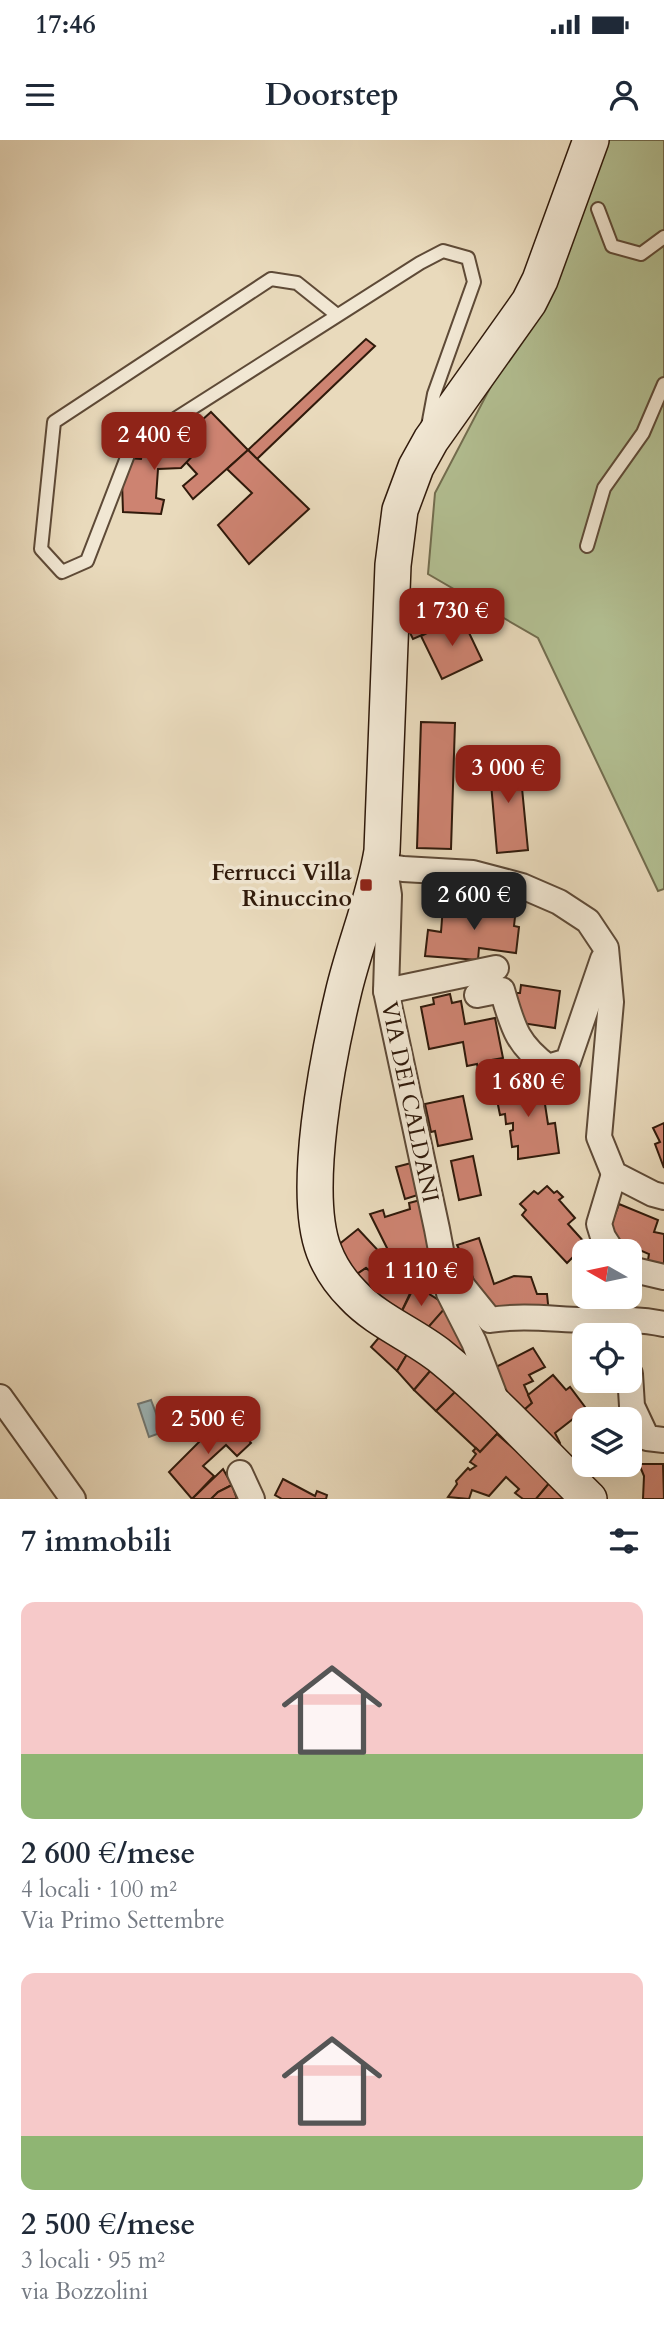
<!DOCTYPE html>
<html lang="it">
<meta charset="utf-8">
<style>
body{margin:0;font-family:Cardo,serif;background:#f6f6f7;color:#1f2937;height:100vh;display:flex;flex-direction:column;font-size:26px;white-space:nowrap}
*{box-sizing:border-box;margin:0}
p{font-size:23px;color:#747a83}
.icon{flex:none;width:38px;height:38px;fill:none;stroke:currentColor;stroke-width:2;stroke-linecap:round;stroke-linejoin:round}
.map{position:relative;height:1359px;overflow:hidden}
.sheet{display:flex;flex-direction:column;background:#fff;flex:1}
.sheet>*{flex:none}
.needle{width:46px;rotate:279deg}
.tools{position:absolute;left:572px;top:1099px;display:grid;gap:14px}
.tools a{display:grid;place-items:center;width:70px;height:70px;border-radius:14px;background:#fff;box-shadow:0 7px 28px #0002;font-size:35px}
.price{position:absolute;translate:-50% -60px;padding:0 16px;border-radius:14px;background:#8f2418;color:#fff;font-size:23px;line-height:46px;filter:drop-shadow(0 2px 4px #0008)}
.price::after{content:'';position:absolute;left:50%;top:42px;width:21px;height:16px;margin-left:-10px;background:inherit;clip-path:polygon(0 0,100% 0,50% 100%)}
.price.current{background:#222;color:#fff}
ul{padding:0;list-style:none}
li{display:grid;align-content:center;gap:14px;height:371px;padding:0 21px}
li span{display:grid;place-items:center;height:217px;border-radius:14px;color:#555}
li>.icon{margin-inline-start:auto}
span .icon{width:126px;height:126px;fill:#fffc;stroke-width:1}
li b{font-size:30px}
h2{display:flex;justify-content:space-between;align-items:center;height:84px;padding:0 21px;font-size:30px}
.status{display:flex;justify-content:space-between;align-items:center;height:49px;padding:0 35px;background:#fff;direction:ltr}
.status svg{height:19px;fill:currentColor}
header{display:flex;justify-content:space-between;align-items:center;height:91px;padding:0 21px;background:#fff;font-size:32px;font-weight:600}
.map>svg:first-child{display:block}
</style>
<div class="status"><b>17:46</b><svg viewBox="0 0 49 12"><path d="M0 12V9h3v3zM5 12V6h3v6zM10 12V3h3v9zM15 12V0h3v12zM26 1h20v11H26zM47 4h2v5h-2z"/></svg></div>
<header><svg class="icon" aria-label="menu" viewBox="0 0 24 24"><path d="M4 6h16M4 12h16M4 18h16"/></svg>Doorstep<svg class="icon" aria-label="person" viewBox="0 0 24 24"><circle cx="12" cy="8" r="4"/><path d="M4 21q1-7 8-7t8 7"/></svg></header>
<div class="map">
<svg width="664" height="1359" viewBox="0 0 664 1359">
<rect width="100%" height="100%" fill="#e9dabc"/>
<filter id="stains"><feTurbulence type="fractalNoise" baseFrequency=".00286" numOctaves="4"/><feColorMatrix values="0 0 0 0 .2 0 0 0 0 .09 0 0 0 0 .02 0 0 0 .5 -.17"/></filter>
<radialGradient id="worn" r=".72"><stop offset=".6" stop-color="#630" stop-opacity="0"/><stop offset="1" stop-color="#630" stop-opacity=".3"/></radialGradient>
<polygon fill="#b3c093" stroke="#726d4f" stroke-width="2" points="608,0 664,0 664,749 658,751 538,498 428,434 435,353 543,147"/>
<polygon fill="#9db8bc" stroke="#717975" stroke-width="2" points="151,1260 163,1292 149,1297 138,1264"/>
<g fill="#cd8371" stroke="#301a0b" stroke-width="2">
<polygon points="366,199 375,206 257,319 248,310"/>
<polygon points="211,272 248,310 193,359 183,346 197,334 186,322 204,304 191,290"/>
<polygon points="191,290 204,304 181,328 158,329 156,358 164,360 161,374 123,372 122,342 127,318 141,319 144,305 180,298"/>
<polygon points="248,310 309,369 249,424 218,385 252,353 227,329"/>
<polygon points="416,464 429,492 413,499 400,472"/>
<polygon points="461,476 482,520 442,539 421,496"/>
<polygon points="421,582 455,583 451,709 417,708"/>
<polygon points="519,617 528,710 497,713 489,620"/>
<polygon points="474,764 516,768 514,786 519,787 516,813 479,808 478,820 425,816 428,790 441,792 443,766 473,768"/>
<polygon points="521,845 560,851 555,888 515,882 515,853 520,853"/>
<polygon points="450,854 452,863 461,861 465,884 495,878 503,918 491,920 492,927 478,929 477,924 467,926 463,902 429,909 421,867 434,864 433,858"/>
<polygon points="541,938 548,984 555,983 559,1013 518,1019 518,1006 512,1007 510,991 513,990 513,983 506,984 505,974 500,975 497,960 502,959 499,946"/>
<polygon points="463,956 472,999 438,1006 435,991 431,992 425,964"/>
<polygon points="664,983 664,1028 655,1004 660,1002 653,988"/>
<polygon points="473,1016 481,1055 459,1060 451,1021"/>
<polygon points="415,1022 424,1053 405,1059 396,1027"/>
<polygon points="547,1046 554,1053 557,1051 563,1057 559,1060 575,1078 568,1084 586,1104 567,1123 522,1075 526,1070 520,1064 534,1051 538,1054"/>
<polygon points="424,1059 442,1138 429,1136 425,1144 418,1139 422,1132 416,1131 414,1123 402,1121 389,1112 370,1074 383,1070 385,1077 410,1069 409,1063"/>
<polygon points="619,1064 658,1080 654,1092 664,1094 664,1130 647,1126 649,1114 607,1096"/>
<polygon points="358,1089 387,1120 371,1132 366,1128 351,1138 332,1110"/>
<polygon points="479,1098 494,1144 514,1136 531,1137 537,1154 547,1154 549,1174 483,1168 472,1135 460,1136 453,1111 459,1109 457,1105"/>
<polygon points="384,1122 414,1145 398,1179 351,1138 366,1128 371,1132"/>
<polygon points="418,1139 425,1144 423,1150 448,1166 424,1192 398,1179"/>
<polygon points="445,1168 474,1219 424,1192"/>
<polygon points="386,1189 412,1206 397,1231 371,1207"/>
<polygon points="412,1206 437,1223 414,1250 397,1231"/>
<polygon points="533,1208 545,1227 529,1235 533,1241 524,1245 532,1263 515,1278 490,1230"/>
<polygon points="437,1223 461,1246 436,1271 414,1250"/>
<polygon points="553,1235 566,1250 570,1247 594,1279 584,1279 584,1293 573,1279 555,1293 560,1303 551,1311 515,1278 532,1263 528,1255"/>
<polygon points="461,1246 508,1289 501,1297 497,1294 480,1312 436,1271"/>
<polygon points="227,1274 251,1303 237,1316 226,1305 203,1326 214,1336 192,1359 169,1332"/>
<polygon points="497,1294 551,1341 536,1359 523,1359 515,1353 519,1349 506,1337 489,1356 472,1350 469,1359 448,1357 457,1344 456,1341 468,1328 470,1330 476,1326 470,1322 476,1314 473,1311 476,1308 480,1312"/>
<polygon points="639,1324 663,1324 664,1359 643,1359 644,1336"/>
<polygon points="223,1329 232,1345 218,1352 211,1359 192,1359"/>
<polygon points="283,1339 315,1356 317,1351 327,1355 326,1359 282,1359 275,1355"/>
<polygon points="551,1341 570,1359 536,1359"/>
<polygon points="232,1345 237,1359 211,1359 218,1352"/>
</g>
<g fill="none" stroke-linecap="round" stroke-linejoin="round">
<defs>
<g id="lane">
<polyline points="598,69 612,106 641,114 664,97"/>
<polyline points="337,175 297,143 271,139 54,282 41,409 62,432 87,421 131,307 420,123 443,111 468,118 474,142 434,254 428,286"/>
<polyline points="587,406 604,348 643,293 664,244"/>
</g>
<g id="street">
<polyline points="380,725 403,729 473,733 522,746 559,762 588,781 606,808 611,862 599,997 614,1034 653,1054 664,1057"/>
<polyline points="381,729 387,742 389,755 386,851 437,1089 449,1153 474,1202 497,1262"/>
<polyline points="386,851 496,828"/>
<path d="M 477,855 L 502,850 C 513,887 516,903 548,927 L 568,921 L 603,819"/>
<polyline points="612,1111 603,1097 599,1084 614,1034"/>
<path d="M 448,1128 L 490,1180 C 521,1175 551,1179 582,1180 C 610,1180 636,1178 664,1184"/>
<polyline points="630,1129 664,1137"/>
<polyline points="630,1234 632,1266 647,1298 664,1300"/>
<polyline points="0,1257 73,1359"/>
<polyline points="240,1333 252,1359"/>
</g>
<path id="secondary" d="M 589,1359 C 541,1312 493,1259 440,1216 C 412,1194 377,1181 353,1155 C 341,1143 330,1127 324,1111 C 301,1052 328,917 343,854 C 354,806 374,760 382,711 L 393,425 L 400,370 L 416,327 L 431,300 L 529,162 L 540,140 L 591,0"/>
</defs>
<use href="#lane" stroke="#5e4a37" stroke-width="16"/>
<use href="#street" stroke="#5e4a37" stroke-width="28"/>
<use href="#secondary" stroke="#301a0b" stroke-width="38"/>
<use href="#lane" stroke="#f1e7d3" stroke-width="12"/>
<use href="#street" stroke="#f1e7d3" stroke-width="24"/>
<use href="#secondary" stroke="#f1e7d3" stroke-width="35"/>
</g>
<rect fill="#8f2418" stroke="#f1e7d3" stroke-width="2.5" x="359" y="738" width="14" height="14" rx="3.5"/>
<g text-anchor="middle" dominant-baseline="central" stroke-width="7" stroke-linejoin="round" paint-order="stroke">
<g font-size="23" font-weight="bold" fill="#301a0b" stroke="#f1e7d3" text-anchor="end">
<text x="352" y="732">Ferrucci Villa<tspan x="352" dy="26">Rinuccino</tspan></text>
</g>
<g font-size="23" fill="#301a0b" stroke="#f1e7d3">
<text transform="translate(410 962) rotate(78)">VIA DEI CALDANI</text>
</g>
</g>
<rect width="100%" height="100%" filter="url(#stains)"/>
<rect width="100%" height="100%" fill="url(#worn)"/>
</svg>
<div class="tools">
<a><svg class="needle" viewBox="-14 -14 28 28"><path d="M0-13l5 13h-10z" fill="#e53935"/><path d="M0 13l5-13h-10z" fill="#747a83"/></svg></a>
<a><svg class="icon" aria-label="locate" viewBox="0 0 24 24"><circle cx="12" cy="12" r="6"/><path d="M12 2v4M12 18v4M2 12h4M18 12h4"/></svg></a>
<a><svg class="icon" aria-label="layers" viewBox="0 0 24 24"><path d="M12 4l9 5-9 5-9-5zM3 14l9 5 9-5"/></svg></a>
</div>
<b class="price" style="left:154px;top:332px">2 400 €</b>
<b class="price" style="left:452px;top:508px">1 730 €</b>
<b class="price" style="left:508px;top:665px">3 000 €</b>
<b class="price current" style="left:474px;top:792px">2 600 €</b>
<b class="price" style="left:528px;top:979px">1 680 €</b>
<b class="price" style="left:421px;top:1168px">1 110 €</b>
<b class="price" style="left:208px;top:1316px">2 500 €</b>
</div>
<section class="sheet">
<h2>7 immobili<svg class="icon" aria-label="filters" viewBox="0 0 24 24"><path d="M4 7h16M4 17h16"/><circle cx="9" cy="7" r="2"/><circle cx="15" cy="17" r="2"/></svg></h2>
<ul>
<li><span style="background:linear-gradient(#f6c9c9 70%,#8fb573 0)"><svg class="icon" aria-label="home" viewBox="0 0 24 24"><path d="M3 11l9-7 9 7M6 9v11h12V9"/></svg></span><div><b>2 600 €/mese</b><p>4 locali · 100 m²</p><p>Via Primo Settembre</p></div></li>
<li><span style="background:linear-gradient(#f6c9c9 75%,#8fb573 0)"><svg class="icon" aria-label="home" viewBox="0 0 24 24"><path d="M3 11l9-7 9 7M6 9v11h12V9"/></svg></span><div><b>2 500 €/mese</b><p>3 locali · 95 m²</p><p>via Bozzolini</p></div></li>
</ul>
</section>
